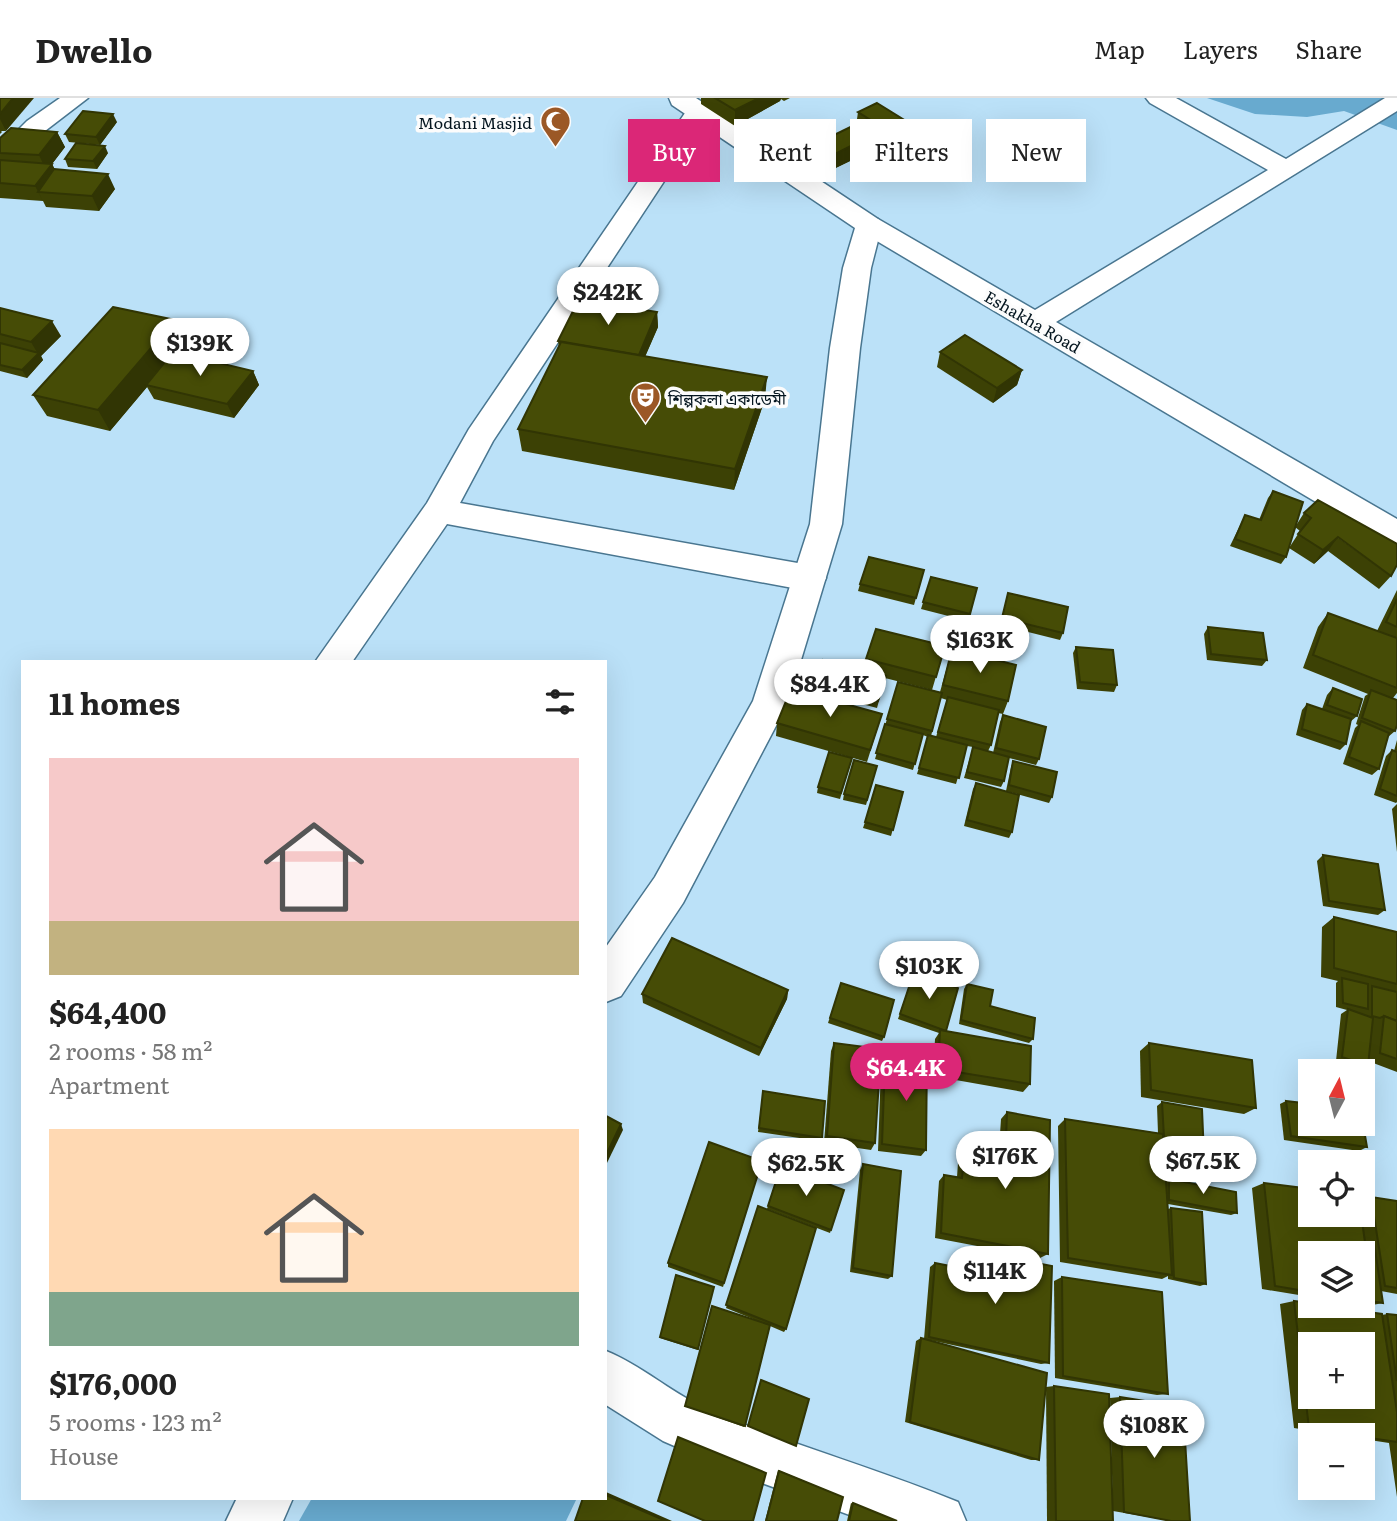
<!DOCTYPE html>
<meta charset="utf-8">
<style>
body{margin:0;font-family:Literata,"Noto Sans Bengali",serif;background:#f2f2f2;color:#222;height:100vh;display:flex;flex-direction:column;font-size:26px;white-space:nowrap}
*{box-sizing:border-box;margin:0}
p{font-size:23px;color:#767676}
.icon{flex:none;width:38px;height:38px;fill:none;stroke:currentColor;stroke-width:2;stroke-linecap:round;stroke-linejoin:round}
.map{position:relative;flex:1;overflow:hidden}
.panel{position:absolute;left:21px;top:562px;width:586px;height:840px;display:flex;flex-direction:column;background:#fff;border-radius:0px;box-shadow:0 7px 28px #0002}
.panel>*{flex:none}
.guide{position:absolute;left:628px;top:21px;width:663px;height:63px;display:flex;gap:14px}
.needle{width:46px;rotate:7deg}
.buttons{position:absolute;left:1298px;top:961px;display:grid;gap:14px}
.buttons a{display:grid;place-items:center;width:77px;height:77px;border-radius:0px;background:#fff;box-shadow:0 7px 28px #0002;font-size:35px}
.price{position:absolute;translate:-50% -60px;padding:0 16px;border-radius:24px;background:#fff;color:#222;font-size:23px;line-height:46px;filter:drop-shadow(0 2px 4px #0008)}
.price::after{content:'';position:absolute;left:50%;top:42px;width:21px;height:16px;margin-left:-10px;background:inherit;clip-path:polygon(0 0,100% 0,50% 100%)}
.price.active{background:#db2777;color:#fff}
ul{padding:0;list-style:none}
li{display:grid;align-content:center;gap:14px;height:371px;padding:0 28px}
li span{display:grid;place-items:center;height:217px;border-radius:0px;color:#555}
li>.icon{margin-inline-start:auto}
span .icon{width:126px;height:126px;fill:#fffc;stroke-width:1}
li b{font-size:30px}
h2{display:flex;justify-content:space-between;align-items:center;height:84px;padding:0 28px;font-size:30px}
.chip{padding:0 24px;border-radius:0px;background:#fff;box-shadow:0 7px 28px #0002;font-size:24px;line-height:63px}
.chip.active{background:#db2777;color:#fff}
header{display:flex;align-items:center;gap:42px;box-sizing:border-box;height:98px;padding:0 35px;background:#fff;border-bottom:2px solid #e0e0e0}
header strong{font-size:33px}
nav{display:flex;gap:38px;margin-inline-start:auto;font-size:24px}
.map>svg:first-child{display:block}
</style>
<header>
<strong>Dwello</strong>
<nav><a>Map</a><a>Layers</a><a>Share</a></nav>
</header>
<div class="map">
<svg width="1397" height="1423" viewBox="0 0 1397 1423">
<rect width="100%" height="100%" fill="#bbe1f8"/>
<g fill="#68aacf">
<polygon points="1207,0 1397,0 1397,32 1344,13 1307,19 1255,16"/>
<polygon points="312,1400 577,1400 566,1423 299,1423"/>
</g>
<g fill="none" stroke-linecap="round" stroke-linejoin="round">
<defs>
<g id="minor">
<polygon points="60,0 88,0 45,33 9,69 0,72 0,50 27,23"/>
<polygon points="1146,0 1176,0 1286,61 1385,0 1397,0 1397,13 1056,224 1397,421 1397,448 1385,445 860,133 856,127 860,121 878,121 1035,212 1268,72 1150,5"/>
<polygon points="697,8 706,10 709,15 493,343 460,405 809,467 821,471 826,480 821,489 809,493 447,426 352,564 315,564 427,405 469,331 685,15 688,10"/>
<path d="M 606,1253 C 641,1267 669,1293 703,1309 C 786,1346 874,1369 958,1404 L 966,1423 L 866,1423 L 748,1380 L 663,1343 L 606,1307 Z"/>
</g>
<g id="major">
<polygon points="669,0 696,0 878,121 882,127 871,170 860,250 842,426 788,605 683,805 621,898 606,904 606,849 655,779 753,603 810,426 830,250 843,170 855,130 672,7"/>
<polygon points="237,1400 293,1400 283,1423 226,1423"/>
</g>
</defs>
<use href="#minor" stroke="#497690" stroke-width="3"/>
<use href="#major" stroke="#497690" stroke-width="3"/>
<use href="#minor" fill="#fff" fill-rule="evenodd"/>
<use href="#major" fill="#fff" fill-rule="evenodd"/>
</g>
<g fill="#3c4105" fill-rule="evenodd">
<polygon points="0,0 6,33 1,33 2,34 0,36"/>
<polygon points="701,0 790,0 784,3 781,1 780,3 735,28 701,6"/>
<polygon points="858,14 909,25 908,32 889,42 884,39 883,47 815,80 798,69 799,54 860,24 857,21"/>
<polygon points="117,24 100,47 69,44 65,36"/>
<polygon points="57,34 65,49 52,66 55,72 115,91 99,113 46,109 43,103 0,100 0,40"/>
<polygon points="108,55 97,71 68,69 65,61"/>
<polygon points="0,210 61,238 41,258 43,262 27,280 0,273"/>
<polygon points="657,214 658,229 645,259 765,301 734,392 522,353 518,331 559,249 558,243"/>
<polygon points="185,244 176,255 253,273 259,287 234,320 154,301 147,289 110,333 47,318 33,297"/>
<polygon points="940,254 1022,272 1017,287 993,305 937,269"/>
<polygon points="1273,393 1286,459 1281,466 1230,448 1245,417 1259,422 1268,400"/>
<polygon points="1304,415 1391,478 1379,491 1328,453 1314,466 1289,450 1300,433 1295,429"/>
<polygon points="924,472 914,507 858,493 860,486"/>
<polygon points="931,479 977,490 968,523 921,511"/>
<polygon points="1397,492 1397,595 1393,600 1395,633 1388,639 1379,671 1372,677 1343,666 1355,630 1358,627 1356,626 1365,598 1368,596 1303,570 1318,529 1328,515 1377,533"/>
<polygon points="1008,495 1063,535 1060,542 1000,527"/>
<polygon points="1208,529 1267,562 1262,568 1207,562 1204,536"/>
<polygon points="945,548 932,592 885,580 877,610 813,593 814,586 864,573 866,561"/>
<polygon points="1076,549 1117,587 1114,594 1077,591 1073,555"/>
<path d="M 952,551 L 1008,603 L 1003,616 L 998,615 L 991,647 L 988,653 L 993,655 L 1000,624 L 1003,617 L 1039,661 L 1036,667 L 1009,660 L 1004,683 L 1001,689 L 964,680 L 973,649 L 967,648 L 956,686 L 917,676 L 928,639 L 923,637 L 913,672 L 875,661 L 898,584 L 940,594 ZM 941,600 L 947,602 L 936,639 L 931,638 Z"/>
<polygon points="1333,590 1357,618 1350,624 1346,646 1340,652 1296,637 1302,612 1307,606 1322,611 1327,597"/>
<polygon points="882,616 867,664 776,638 777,625"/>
<polygon points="1397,642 1397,704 1396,705 1374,697 1386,658 1392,652 1394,653"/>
<polygon points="852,660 840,701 817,695 818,689"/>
<polygon points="1013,663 1052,699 1049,705 1006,693 1011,669"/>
<polygon points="877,668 866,707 843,702 844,696"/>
<polygon points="976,685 1012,734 1009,740 964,728 973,691"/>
<polygon points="903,694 891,738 863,730 865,724"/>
<polygon points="1397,706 1397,754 1392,711"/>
<polygon points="1323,757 1385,812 1378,817 1323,808 1317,763"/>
<polygon points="1334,819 1397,834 1397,974 1368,963 1368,968 1361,972 1336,963 1341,916 1347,912 1336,909 1336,885 1338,883 1321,879 1322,829"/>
<polygon points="914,874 946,933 1030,986 1023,994 933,978 935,941 939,935 898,921"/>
<polygon points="841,885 884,939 882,943 828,925"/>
<polygon points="967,886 990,908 1033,941 1029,945 959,926 964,891"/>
<polygon points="788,892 787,901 759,958 643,905 642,896"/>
<polygon points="834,945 875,1045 871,1052 824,1045 831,953"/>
<polygon points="1149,945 1256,1010 1244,1016 1141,999 1140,953"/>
<polygon points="909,954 926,1052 921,1058 878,1053 881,970 885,963 905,965 905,962"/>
<polygon points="763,993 822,1040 820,1043 758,1034"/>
<polygon points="1286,1003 1367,1049 1359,1053 1284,1042 1280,1006"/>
<polygon points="1162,1004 1205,1081 1200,1084 1166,1078 1166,1082 1169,1081 1237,1115 1231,1117 1168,1106 1168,1111 1171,1110 1206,1186 1200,1188 1168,1181 1168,1178 1162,1181 1060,1164 1058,1028 1065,1021 1158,1035 1157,1008"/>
<polygon points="1007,1014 1048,1156 1040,1160 935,1140 939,1083 944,1077 957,1079 958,1065 964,1059 998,1066 1001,1021"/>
<polygon points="762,1063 723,1189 668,1169 668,1165"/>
<polygon points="863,1066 892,1178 888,1181 850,1174 860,1072"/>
<polygon points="781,1068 831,1132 830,1135 767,1111"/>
<polygon points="1264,1085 1311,1116 1363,1116 1363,1101 1371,1099 1397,1103 1397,1196 1381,1193 1383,1205 1367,1208 1362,1208 1363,1208 1363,1155 1311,1155 1311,1199 1262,1191 1252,1090"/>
<polygon points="758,1108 786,1231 784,1234 770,1228 745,1328 744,1329 685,1308 753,1221 726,1210"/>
<polygon points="976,1153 1049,1265 1041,1266 929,1242 1039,1362 1031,1362 905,1324 916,1243 921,1240 924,1241 930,1169 935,1165 969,1172 970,1157"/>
<polygon points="1062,1179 1168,1296 1157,1297 1055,1280 1054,1183"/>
<polygon points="714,1189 698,1252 660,1240 660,1239"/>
<polygon points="1294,1203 1382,1217 1387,1216 1397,1217 1397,1399 1389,1345 1363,1341 1363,1337 1337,1337 1294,1330 1280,1206"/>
<polygon points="1054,1288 1113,1423 1047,1423 1046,1289"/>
<polygon points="1120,1299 1171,1423 1113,1413 1110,1300"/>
<polygon points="778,1372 843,1399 837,1423 765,1423"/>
<polygon points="851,1405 897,1423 847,1423"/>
</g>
<g fill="#313504">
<polygon points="13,0 34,0 6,33 0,21 0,16"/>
<polygon points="759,0 781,0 780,3 735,28 735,12"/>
<polygon points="113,16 117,24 100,47 96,39"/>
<polygon points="909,25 908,32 889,42 890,34"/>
<polygon points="885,31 883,47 815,80 817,65"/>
<polygon points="57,34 65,49 52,66 60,81 38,94 43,103 35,88 46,72 39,57"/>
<polygon points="105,48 108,55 97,71 93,63"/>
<polygon points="108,76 115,91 99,113 92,98"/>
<polygon points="657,214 658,229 639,272 639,257"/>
<polygon points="175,222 185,244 149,287 146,287 147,289 110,333 98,312"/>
<polygon points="52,223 61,238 41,258 43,262 27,280 22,272 38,256 31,244"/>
<polygon points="1022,272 1017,287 993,305 997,290"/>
<polygon points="253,273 259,287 234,320 227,306"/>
<polygon points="767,279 765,301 734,392 735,371"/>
<polygon points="1338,439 1328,453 1314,466 1323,452"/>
<polygon points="788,892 787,901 759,958 761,950"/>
<polygon points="621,1026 623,1032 606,1067 606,1057"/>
<polygon points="606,1394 672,1423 666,1423 606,1397"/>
</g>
<g fill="#464c06" stroke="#313504" stroke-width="2" fill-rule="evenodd">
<polygon points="0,0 13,0 0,16"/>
<polygon points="715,0 759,0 735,12"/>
<polygon points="877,5 909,25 890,34 858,14"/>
<polygon points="83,13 113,16 96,39 65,36"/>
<polygon points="867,21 885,31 817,65 799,54"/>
<polygon points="11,30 57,34 39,57 0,55 0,40"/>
<polygon points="76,45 105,48 93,63 65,61"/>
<polygon points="0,62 52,66 35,88 0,85"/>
<polygon points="54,71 108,76 92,98 38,94"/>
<polygon points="579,201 657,214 639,257 558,243"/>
<polygon points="113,209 175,222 98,312 33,297"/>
<polygon points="0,210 52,223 31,244 0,236"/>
<polygon points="965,237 1022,272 997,290 940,254"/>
<polygon points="561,244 767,279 735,371 518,331"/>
<polygon points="0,245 39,255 22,272 0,267"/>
<polygon points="173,254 253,273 227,306 146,287"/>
<polygon points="1273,393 1303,404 1286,459 1235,441 1245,417 1261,422"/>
<polygon points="1318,402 1397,446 1397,467 1391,478 1338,439 1323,452 1298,436 1311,420 1304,415"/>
<polygon points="869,459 924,472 916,500 860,486"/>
<polygon points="931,479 977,490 970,516 923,504"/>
<polygon points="1008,495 1068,509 1063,535 1002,520"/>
<polygon points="1397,501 1397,529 1386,524"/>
<polygon points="1328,515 1397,540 1397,590 1313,557"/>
<polygon points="1208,529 1263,535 1267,562 1211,556"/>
<polygon points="876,531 945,548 936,579 866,561"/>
<polygon points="1076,549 1113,552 1117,587 1080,584"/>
<polygon points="952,551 1016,567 1008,603 943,587"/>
<polygon points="823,562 886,578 878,603 814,586"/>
<polygon points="898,584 942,595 932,633 887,621"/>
<polygon points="1333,590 1362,601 1357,618 1327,607"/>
<polygon points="791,591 882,616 870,652 777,625"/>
<polygon points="1371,592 1397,602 1397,627 1395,633 1362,620"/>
<polygon points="948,599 999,612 991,647 938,634"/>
<polygon points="1307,606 1351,621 1346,646 1302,631"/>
<polygon points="1003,617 1046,629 1039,661 996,650"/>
<polygon points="1361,623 1389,635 1379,671 1349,659"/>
<polygon points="885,626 923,636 915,666 876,655"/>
<polygon points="928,637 967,647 959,680 919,670"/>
<polygon points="973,649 1009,659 1004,683 967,674"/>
<polygon points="1392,652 1397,654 1397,698 1380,691"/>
<polygon points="829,654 852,660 841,695 818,689"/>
<polygon points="854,662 877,668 867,702 844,696"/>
<polygon points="1013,663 1057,674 1052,699 1009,687"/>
<polygon points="976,685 1019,697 1012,734 967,722"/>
<polygon points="876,687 903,694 893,732 865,724"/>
<polygon points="1323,757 1378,766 1385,812 1329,803"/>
<polygon points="1334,819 1397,834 1397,886 1334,870"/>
<polygon points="672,840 788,892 761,950 642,896"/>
<polygon points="914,874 958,890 946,933 900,916"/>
<polygon points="1342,880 1368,886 1368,911 1343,905"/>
<polygon points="841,885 894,902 884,939 830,920"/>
<polygon points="967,886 993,892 990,908 1035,920 1033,941 961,922"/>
<polygon points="1372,888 1397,894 1397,923 1384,918 1380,920 1372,918"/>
<polygon points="1348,911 1373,920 1368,968 1342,959"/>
<polygon points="1384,918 1397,923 1397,961 1380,955"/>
<polygon points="940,932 1031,948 1030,986 938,971"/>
<polygon points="834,945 881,951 875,1045 827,1038"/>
<polygon points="1149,945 1252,962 1256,1010 1151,992"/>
<polygon points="909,954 927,956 926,1052 882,1046 885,963 909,965"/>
<polygon points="763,993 825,1003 822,1040 759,1030"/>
<polygon points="1286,1003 1311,1006 1311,1026 1363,1026 1367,1049 1291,1038"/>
<polygon points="1162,1004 1202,1011 1205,1081 1166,1074"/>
<polygon points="1007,1014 1050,1022 1048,1156 941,1135 944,1077 962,1080 964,1059 1005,1067"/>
<polygon points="606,1018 621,1026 606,1057"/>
<polygon points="1065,1021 1163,1036 1172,1177 1068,1160"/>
<polygon points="709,1044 762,1063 724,1185 668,1165"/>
<polygon points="863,1066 901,1073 892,1178 853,1170"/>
<polygon points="781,1068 844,1092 831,1132 768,1108"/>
<polygon points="1169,1081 1236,1094 1237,1115 1169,1102"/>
<polygon points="1264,1085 1311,1091 1311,1116 1361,1116 1365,1144 1374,1145 1383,1205 1363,1202 1363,1155 1311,1155 1311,1194 1275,1188"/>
<polygon points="1371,1099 1397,1103 1397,1190 1385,1188"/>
<polygon points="758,1108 816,1130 786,1231 726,1207"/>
<polygon points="1171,1110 1202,1114 1206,1186 1174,1180"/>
<polygon points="976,1153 1052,1168 1049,1265 929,1239 935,1165 975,1173"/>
<polygon points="676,1177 714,1189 698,1251 660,1239"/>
<polygon points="1062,1179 1162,1194 1168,1296 1063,1278"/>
<path d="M 1294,1203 L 1311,1205 L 1311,1208 L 1325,1208 L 1382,1216 L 1397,1314 L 1397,1344 L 1363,1339 L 1363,1337 L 1353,1337 L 1309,1330 ZM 1311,1246 L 1363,1246 L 1363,1298 L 1311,1298 Z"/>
<polygon points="712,1208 770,1227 745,1328 685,1308"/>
<polygon points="1387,1216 1397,1217 1397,1283"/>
<polygon points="921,1240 1047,1275 1039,1362 910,1324"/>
<polygon points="761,1282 809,1301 796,1348 748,1328"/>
<polygon points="1054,1288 1109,1296 1113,1423 1056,1423"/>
<polygon points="1120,1299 1183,1309 1190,1423 1171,1423 1124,1414"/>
<polygon points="678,1339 766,1375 753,1423 705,1423 658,1403"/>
<polygon points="779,1373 843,1399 837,1423 766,1423"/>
<polygon points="606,1397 666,1423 575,1423 583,1400 606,1400"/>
<polygon points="853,1405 897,1423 849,1423"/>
</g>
<defs>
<symbol id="mosque-pin" viewBox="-11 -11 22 30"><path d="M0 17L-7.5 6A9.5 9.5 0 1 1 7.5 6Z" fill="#9b5826" stroke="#fcfcfc"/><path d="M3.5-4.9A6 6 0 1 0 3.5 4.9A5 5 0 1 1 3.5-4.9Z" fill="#fff"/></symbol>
<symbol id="theatre-pin" viewBox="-11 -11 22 30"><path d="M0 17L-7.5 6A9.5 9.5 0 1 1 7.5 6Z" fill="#9b5826" stroke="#fcfcfc"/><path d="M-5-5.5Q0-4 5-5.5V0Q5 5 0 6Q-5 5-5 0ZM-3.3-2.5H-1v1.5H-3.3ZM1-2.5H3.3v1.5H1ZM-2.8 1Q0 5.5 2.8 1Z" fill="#fff"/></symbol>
</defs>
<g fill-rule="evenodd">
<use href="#mosque-pin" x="538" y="6" width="35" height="47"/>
<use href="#theatre-pin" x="628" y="282" width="35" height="47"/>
</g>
<g text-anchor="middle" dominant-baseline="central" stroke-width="7" stroke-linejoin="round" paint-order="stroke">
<g font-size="16" fill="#04151f" stroke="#fcfcfc" text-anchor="end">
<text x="532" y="24">Modani Masjid</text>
<text x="668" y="300" text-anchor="start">শিল্পকলা একাডেমী</text>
</g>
<g font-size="16" fill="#04151f" stroke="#fcfcfc">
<text transform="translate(1033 223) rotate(30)">Eshakha Road</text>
</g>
</g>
</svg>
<div class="buttons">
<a><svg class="needle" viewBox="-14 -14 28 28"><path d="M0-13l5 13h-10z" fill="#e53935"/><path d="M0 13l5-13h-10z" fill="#767676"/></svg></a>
<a><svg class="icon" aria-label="locate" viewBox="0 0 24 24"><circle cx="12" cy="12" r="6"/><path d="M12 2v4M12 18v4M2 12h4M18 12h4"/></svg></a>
<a><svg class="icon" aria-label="layers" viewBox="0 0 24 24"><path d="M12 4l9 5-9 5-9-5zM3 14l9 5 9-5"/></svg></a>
<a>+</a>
<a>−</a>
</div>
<b class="price" style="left:608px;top:229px">$242K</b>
<b class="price" style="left:200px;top:280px">$139K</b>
<b class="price" style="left:980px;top:577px">$163K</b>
<b class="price" style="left:830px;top:621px">$84.4K</b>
<b class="price" style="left:929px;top:903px">$103K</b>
<b class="price active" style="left:906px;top:1005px">$64.4K</b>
<b class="price" style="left:1005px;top:1093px">$176K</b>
<b class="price" style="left:1203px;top:1098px">$67.5K</b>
<b class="price" style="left:806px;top:1100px">$62.5K</b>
<b class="price" style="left:995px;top:1208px">$114K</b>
<b class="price" style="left:1154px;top:1362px">$108K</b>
<div class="guide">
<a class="chip active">Buy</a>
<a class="chip">Rent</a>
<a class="chip">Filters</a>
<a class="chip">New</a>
</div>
<section class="panel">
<h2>11 homes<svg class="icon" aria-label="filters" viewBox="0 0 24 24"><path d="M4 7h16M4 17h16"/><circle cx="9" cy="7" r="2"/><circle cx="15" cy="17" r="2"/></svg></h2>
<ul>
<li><span style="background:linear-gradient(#f6c9c9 75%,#c2b280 0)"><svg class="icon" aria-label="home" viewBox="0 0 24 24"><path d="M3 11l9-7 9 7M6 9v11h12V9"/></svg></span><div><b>$64,400</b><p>2 rooms · 58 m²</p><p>Apartment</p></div></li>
<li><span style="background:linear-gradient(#ffd9b3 75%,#7fa58c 0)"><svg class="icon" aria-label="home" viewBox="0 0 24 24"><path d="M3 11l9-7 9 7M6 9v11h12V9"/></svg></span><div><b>$176,000</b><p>5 rooms · 123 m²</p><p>House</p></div></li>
</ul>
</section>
</div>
